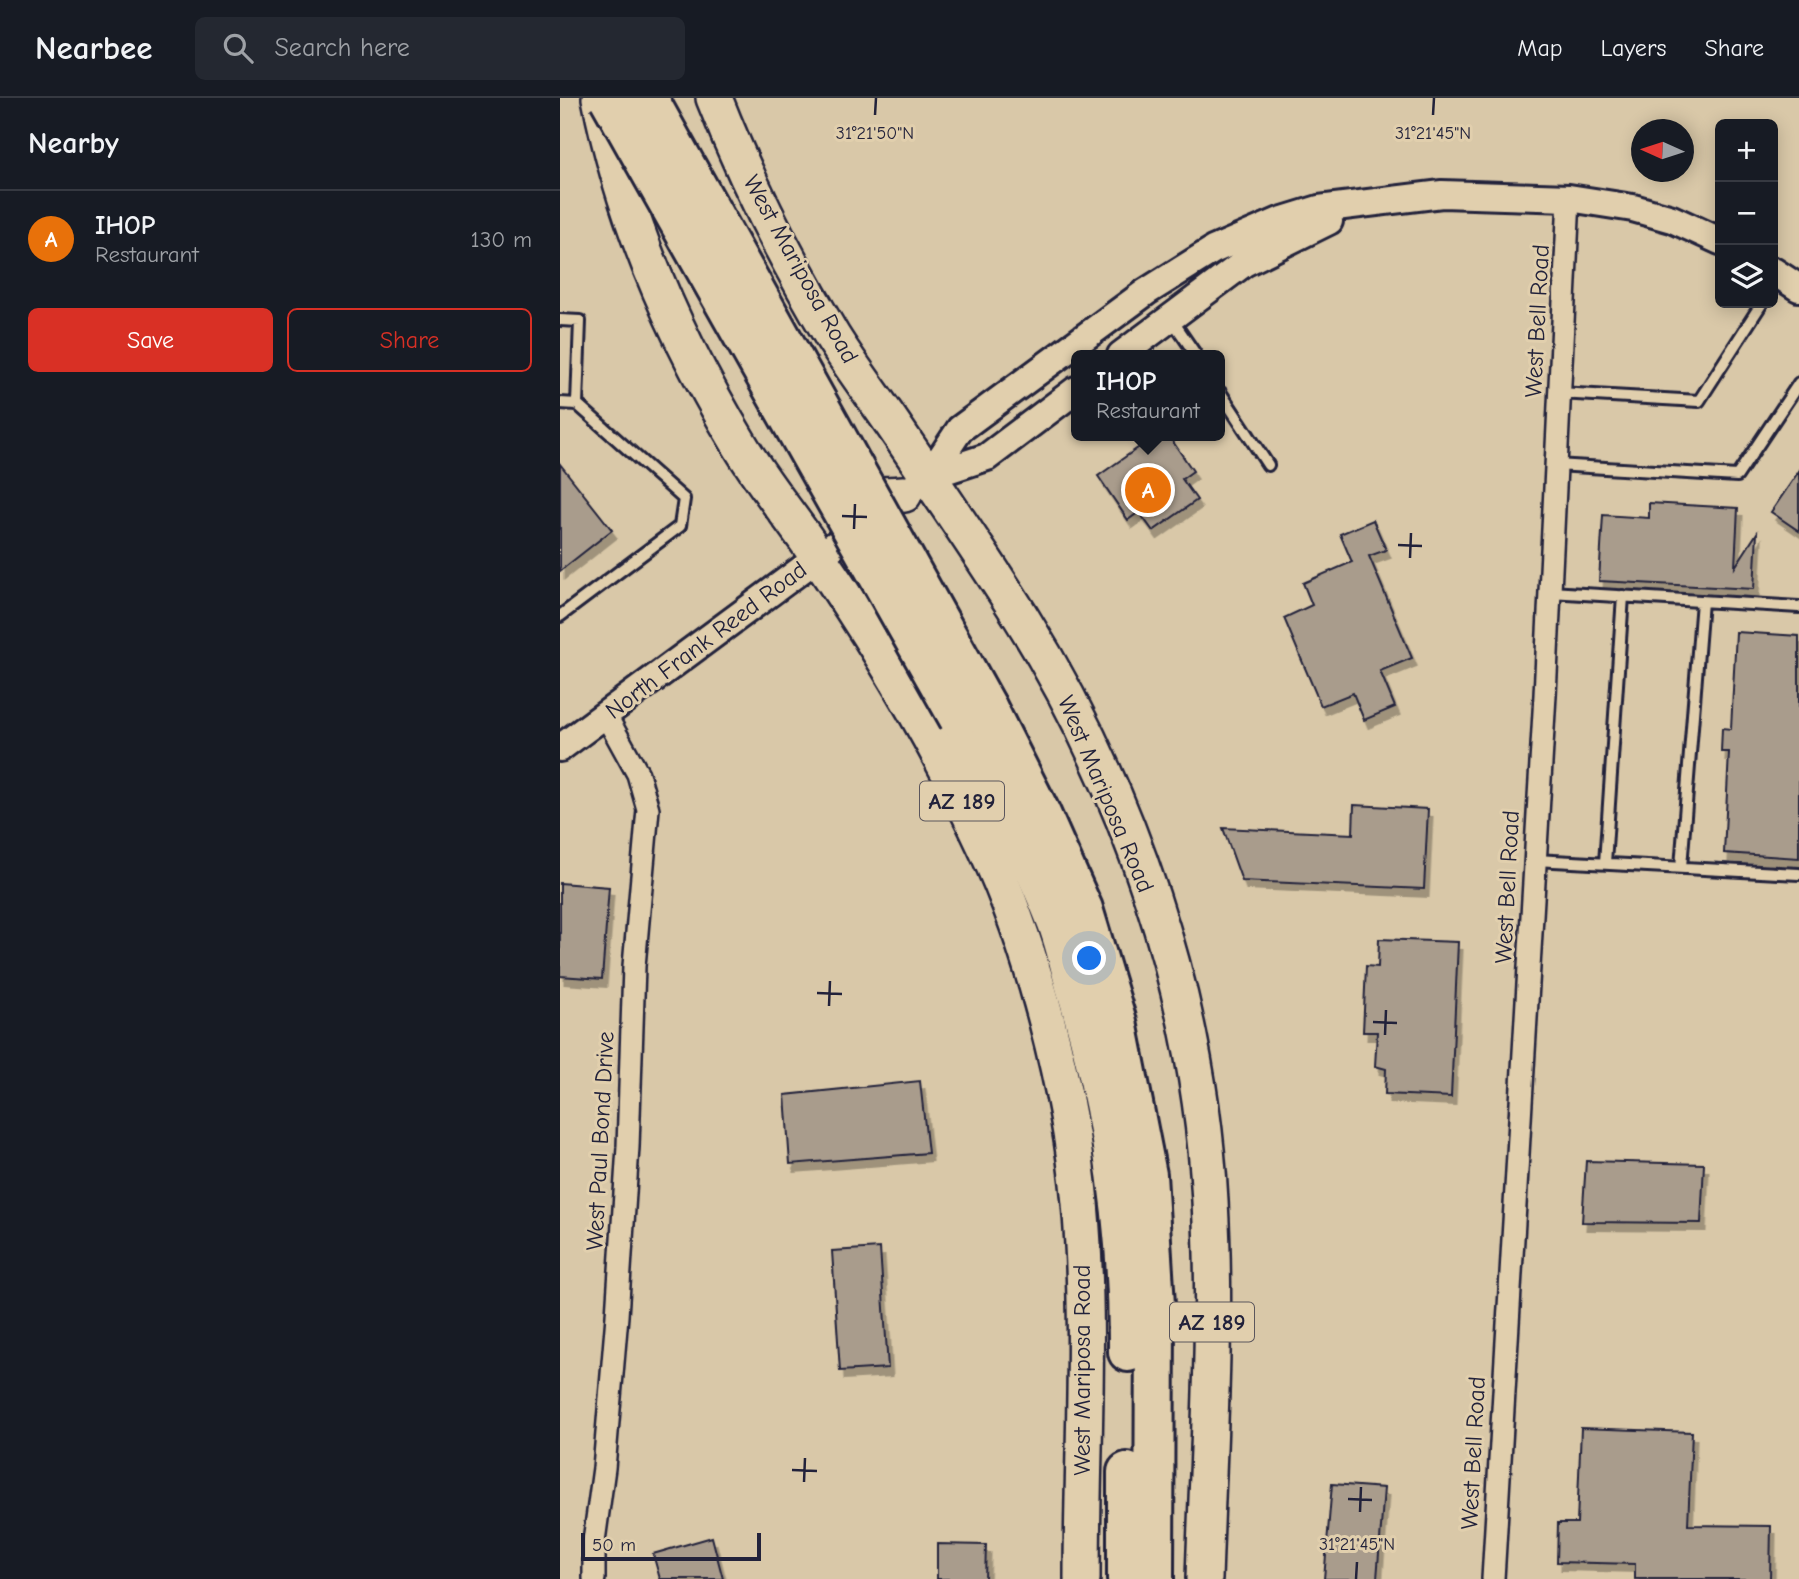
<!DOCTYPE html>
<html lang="en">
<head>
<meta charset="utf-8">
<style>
	body { margin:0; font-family:"Comic Neue",sans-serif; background:#242831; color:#f1f3f6 }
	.controls { position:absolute; right:21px; top:21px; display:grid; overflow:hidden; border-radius:10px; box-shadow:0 4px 18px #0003 }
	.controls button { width:63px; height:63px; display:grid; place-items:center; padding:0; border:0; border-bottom:2px solid #363941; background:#171b24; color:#f1f3f6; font:35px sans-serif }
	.compass { position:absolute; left:1071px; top:21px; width:63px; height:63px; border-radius:50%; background:#171b24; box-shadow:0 4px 18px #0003; rotate:273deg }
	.scale { position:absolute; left:21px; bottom:18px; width:180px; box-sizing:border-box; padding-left:7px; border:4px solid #22223b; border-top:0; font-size:19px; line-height:24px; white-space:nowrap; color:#22223b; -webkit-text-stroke:5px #e1cfad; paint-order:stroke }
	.you { position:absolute; left:530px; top:861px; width:24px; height:24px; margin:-18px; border:5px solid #fff; border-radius:50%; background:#1a73e8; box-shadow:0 0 0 10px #1a73e833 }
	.badge { display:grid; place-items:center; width:46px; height:46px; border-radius:50%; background:#d93025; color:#fff; font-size:23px; font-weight:700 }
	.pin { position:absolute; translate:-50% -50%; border:4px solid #fff; box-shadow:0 2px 7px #0006 }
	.popup { position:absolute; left:511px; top:252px; width:154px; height:91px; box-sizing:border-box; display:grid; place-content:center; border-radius:10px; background:#171b24; filter:drop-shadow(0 2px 5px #0005); font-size:23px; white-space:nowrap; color:#9ea1a6 }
	.popup b { font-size:26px; color:#f1f3f6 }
	.popup::after { content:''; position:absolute; left:50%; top:100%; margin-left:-14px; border:14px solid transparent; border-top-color:#171b24 }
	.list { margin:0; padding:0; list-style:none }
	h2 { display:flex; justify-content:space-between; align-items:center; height:91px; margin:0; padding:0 28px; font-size:30px }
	h2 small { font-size:23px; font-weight:400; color:#9ea1a6 }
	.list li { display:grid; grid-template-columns:46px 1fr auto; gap:21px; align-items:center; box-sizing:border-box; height:98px; padding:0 28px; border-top:2px solid #363941 }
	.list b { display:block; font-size:26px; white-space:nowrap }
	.list p { margin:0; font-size:23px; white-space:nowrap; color:#9ea1a6 }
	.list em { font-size:23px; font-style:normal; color:#9ea1a6 }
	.actions { display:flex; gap:14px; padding:21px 28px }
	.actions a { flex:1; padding:16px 0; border:2px solid #d93025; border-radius:10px; text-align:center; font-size:24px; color:#d93025 }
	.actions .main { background:#d93025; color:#fff }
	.icon { flex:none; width:38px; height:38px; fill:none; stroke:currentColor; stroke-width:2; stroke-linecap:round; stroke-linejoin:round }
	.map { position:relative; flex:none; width:1239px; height:1481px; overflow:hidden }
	header { display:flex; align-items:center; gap:42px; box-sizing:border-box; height:98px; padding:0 35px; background:#171b24; border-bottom:2px solid #363941 }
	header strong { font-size:33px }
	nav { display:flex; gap:38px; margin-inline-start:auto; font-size:24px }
	.search { width:490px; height:63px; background:#242831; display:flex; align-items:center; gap:18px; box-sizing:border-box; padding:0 24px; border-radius:10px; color:#9ea1a6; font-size:26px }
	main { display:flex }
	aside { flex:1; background:#171b24 }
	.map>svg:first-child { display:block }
</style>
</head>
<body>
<header>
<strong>Nearbee</strong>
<div class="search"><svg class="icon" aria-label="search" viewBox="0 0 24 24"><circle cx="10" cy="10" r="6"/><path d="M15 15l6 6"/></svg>Search here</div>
<nav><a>Map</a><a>Layers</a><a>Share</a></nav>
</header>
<main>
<aside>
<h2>Nearby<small></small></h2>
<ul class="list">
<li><span class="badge" style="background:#e8710a">A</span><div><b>IHOP</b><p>Restaurant</p></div><em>130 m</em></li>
</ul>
<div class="actions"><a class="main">Save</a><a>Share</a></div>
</aside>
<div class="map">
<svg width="1239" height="1481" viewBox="0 0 1239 1481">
	<defs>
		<filter id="shadow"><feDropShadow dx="4.5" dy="8" stdDeviation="0" flood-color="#0004"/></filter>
	</defs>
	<rect width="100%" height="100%" fill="#d9c8a8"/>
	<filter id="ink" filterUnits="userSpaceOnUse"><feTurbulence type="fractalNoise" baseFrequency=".0143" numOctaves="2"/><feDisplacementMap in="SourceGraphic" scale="14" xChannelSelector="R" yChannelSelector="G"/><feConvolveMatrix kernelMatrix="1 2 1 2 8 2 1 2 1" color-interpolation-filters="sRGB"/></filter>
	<g filter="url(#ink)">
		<path fill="#a99c8c" stroke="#22223b" stroke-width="2" filter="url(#shadow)" d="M595 338H609L633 373 622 381 637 402 593 433 579 414 568 422 538 378Z
			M0 366 52 432 0 473Z
			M1239 373V433L1211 414Z
			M1089 405 1178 410 1175 469 1197 435 1194 491 1039 483 1043 417 1089 420Z
			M813 422 826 452 809 458 852 560 820 573 835 609 804 622 793 595 761 608 724 520 752 507 743 485 792 464 780 436Z
			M1176 534 1239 538V760L1164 755 1169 654H1161L1162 630 1171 631Z
			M794 707 868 711 864 791 682 783 663 730 793 736Z
			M0 785 49 789 42 881 0 878Z
			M819 841 898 844 891 999 825 996 826 971 815 968 817 934H803L806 868 818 869Z
			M360 983 368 1055 230 1066 225 997Z
			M1026 1063 1144 1066 1141 1125 1022 1124Z
			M320 1150 328 1270 280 1273 272 1153Z
			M1021 1330 1132 1334 1128 1427 1211 1428 1210 1481H1075V1466L997 1464 998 1425H1017Z
			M772 1386 824 1390 817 1481H764Z
			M152 1439 163 1481H100L93 1456Z
			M377 1446 426 1447 425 1481H377Z"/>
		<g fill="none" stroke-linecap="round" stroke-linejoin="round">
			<g stroke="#22223b" stroke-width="16">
				<path id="service" d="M610 219 636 257
					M0 222 20 223 17 306
					M660 294 708 367
					M999 295 1139 303 1202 205
					M0 305 17 306 124 401 120 428 0 518
					M996 367 1177 378 1239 285
					M990 494 1239 509
					M975 762 1239 776
					M1045 765 1063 498
					M1121 769 1142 503"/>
			</g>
			<g stroke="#22223b" stroke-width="26">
				<path id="minor" d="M34 1481V1443L44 1370 57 1218 68 1049 74 868 88 711 78 676 45 616
					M933 1481 985 597 1009 100"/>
			</g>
			<g stroke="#22223b" stroke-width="32">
				<path id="tertiary" d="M1213 173 1239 190
					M561 257 684 165 769 123
					M369 378 427 359 516 292
					M354 389 369 378 400 331 586 194 653 152 720 123 759 111 882 96 1009 100 1073 110 1112 121 1160 143
					M0 650 306 424"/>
			</g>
			<g stroke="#22223b" stroke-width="40">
				<path id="trunk" d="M40 0C64 123 115 239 180 347 203 386 233 421 258 459 321 551 379 648 426 750 473 850 510 994 520 1105 531 1228 522 1357 522 1481
					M154 0C186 82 227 163 272 238 292 270 315 300 336 331 378 393 421 455 461 519 569 692 639 898 650 1103 657 1229 648 1355 644 1481
					M287 381C303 398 323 398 344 396"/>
			</g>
			<g stroke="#22223b" stroke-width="44">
				<path id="motorway" d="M427 609 480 714 523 811 557 924 587 1077 595 1207 594 1481
					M399 621C433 687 469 753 496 822 504 843 509 866 515 888 550 1006 569 1130 568 1254
					M567 1481V1374"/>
			</g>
			<use href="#service" stroke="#e1cfad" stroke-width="10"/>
			<use href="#minor" stroke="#e1cfad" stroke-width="21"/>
			<use href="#tertiary" stroke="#e1cfad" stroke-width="26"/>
			<use href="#trunk" stroke="#e1cfad" stroke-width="35"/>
			<use href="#motorway" stroke="#e1cfad" stroke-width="38"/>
			<g stroke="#22223b" stroke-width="44" stroke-linecap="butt">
				<path id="motorway-bridge" d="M49 0 399 621
					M88 0 427 609"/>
			</g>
			<use href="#motorway-bridge" stroke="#e1cfad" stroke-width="38"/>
		</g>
	</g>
	<path fill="none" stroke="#22223b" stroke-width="2.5" d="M315 17 316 0M873 17 874 0M282 418 307 419M294 431 295 406M838 447 862 448M850 460 851 435M257 895 282 896M269 908 270 883M813 924 837 925M825 937 826 912M232 1372 257 1373M244 1384 245 1360M788 1401 812 1402M800 1414 801 1389M796 1481 797 1464"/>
	<g text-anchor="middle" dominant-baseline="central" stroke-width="6" stroke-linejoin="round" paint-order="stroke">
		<g fill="#e1cfad" stroke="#5b565d" stroke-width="2">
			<rect x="360" y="683.5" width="84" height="39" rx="5"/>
			<rect x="610" y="1204.5" width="84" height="39" rx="5"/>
		</g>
		<g font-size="23" font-weight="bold" fill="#22223b">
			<text x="402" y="703">AZ 189</text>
			<text x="652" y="1224">AZ 189</text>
		</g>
		<g font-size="24" fill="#22223b" stroke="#e1cfad">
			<text transform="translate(241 171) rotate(61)">West Mariposa Road</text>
			<text transform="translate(977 223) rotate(-87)">West Bell Road</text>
			<text transform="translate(146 542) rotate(-37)">North Frank Reed Road</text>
			<text transform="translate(546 696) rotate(67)">West Mariposa Road</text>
			<text transform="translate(947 789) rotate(-87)">West Bell Road</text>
			<text transform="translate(40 1043) rotate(-87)">West Paul Bond Drive</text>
			<text transform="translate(522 1272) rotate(-90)">West Mariposa Road</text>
			<text transform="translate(913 1355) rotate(-87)">West Bell Road</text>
		</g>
	</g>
	<g font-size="18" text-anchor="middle" fill="#22223b" stroke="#e1cfad" stroke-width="6" stroke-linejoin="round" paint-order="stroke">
		<text x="315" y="41">31°21'50"N</text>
		<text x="873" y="41">31°21'45"N</text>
		<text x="797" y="1452">31°21'45"N</text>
	</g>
</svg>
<div class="controls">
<button>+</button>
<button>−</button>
<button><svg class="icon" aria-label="layers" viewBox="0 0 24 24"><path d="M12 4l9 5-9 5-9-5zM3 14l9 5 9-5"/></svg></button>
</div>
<svg class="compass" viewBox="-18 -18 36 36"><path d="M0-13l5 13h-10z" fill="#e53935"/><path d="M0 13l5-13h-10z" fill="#9ea1a6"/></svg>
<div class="scale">50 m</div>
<div class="you"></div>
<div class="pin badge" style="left:588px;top:392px;background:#e8710a">A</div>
<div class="popup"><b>IHOP</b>Restaurant</div>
</div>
</main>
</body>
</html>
